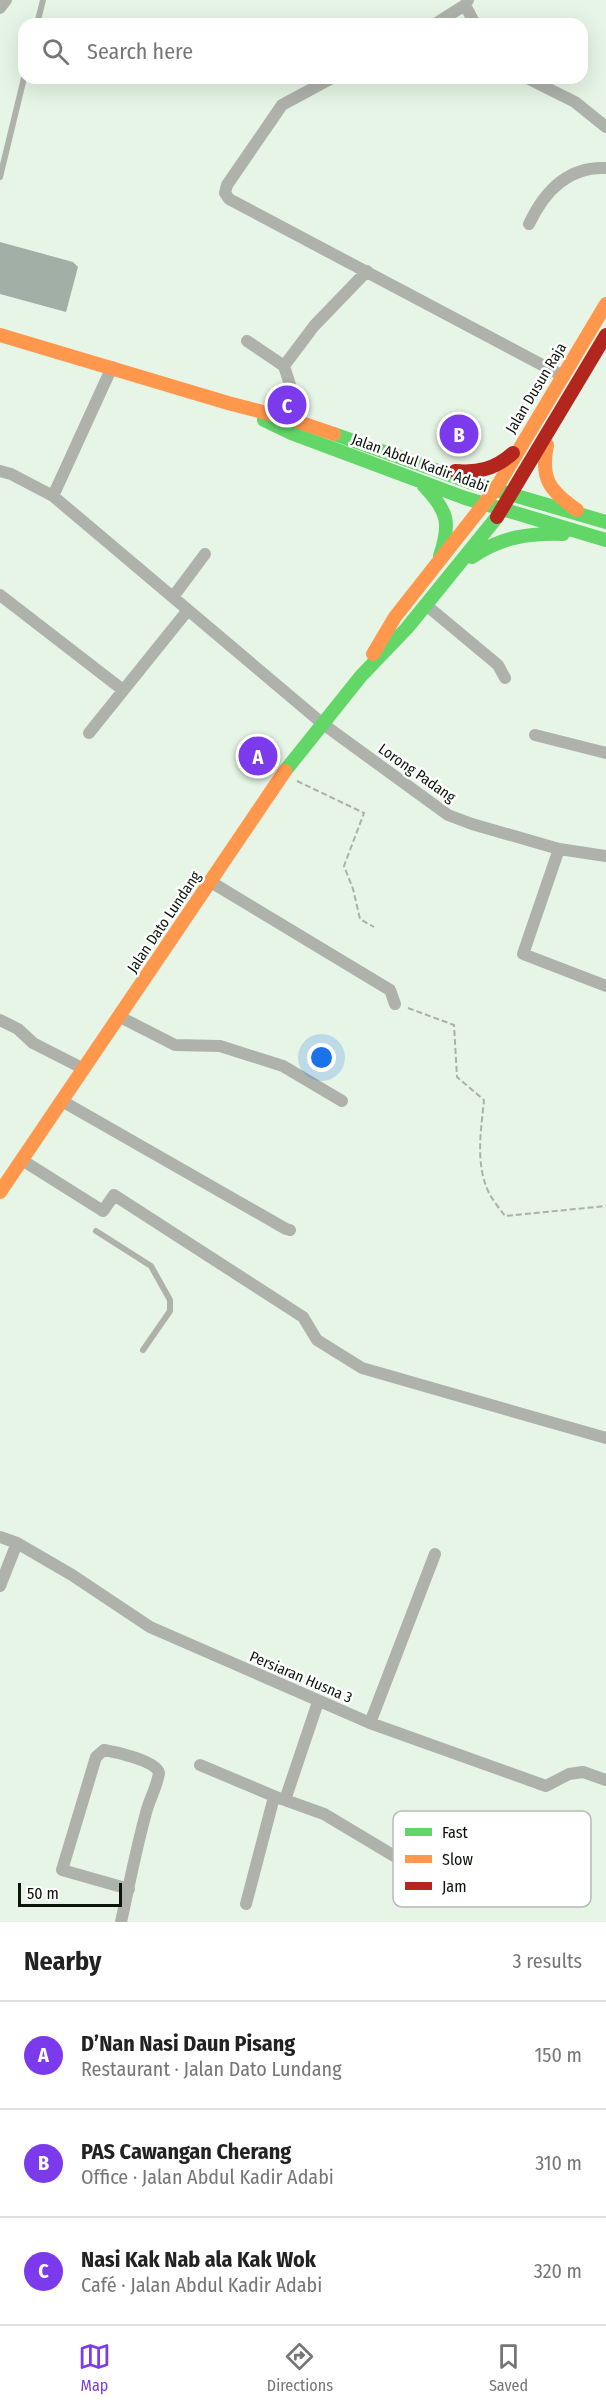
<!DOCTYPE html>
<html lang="en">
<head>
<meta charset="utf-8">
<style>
	body { margin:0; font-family:"Fira Sans Condensed",sans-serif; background:#f6f6f6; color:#222 }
	.scale { position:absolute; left:18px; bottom:15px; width:104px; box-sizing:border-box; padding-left:6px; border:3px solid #0c150c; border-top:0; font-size:16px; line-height:21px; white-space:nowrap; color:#0c150c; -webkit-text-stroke:4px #fff; paint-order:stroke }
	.you { position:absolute; left:322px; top:1058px; width:21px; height:21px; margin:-15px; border:4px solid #fff; border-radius:50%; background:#1a73e8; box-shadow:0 0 0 9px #1a73e833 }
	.badge { display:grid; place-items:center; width:39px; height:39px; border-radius:50%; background:#7c3aed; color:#fff; font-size:20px; font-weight:700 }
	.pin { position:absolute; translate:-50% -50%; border:3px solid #fff; box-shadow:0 2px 6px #0006 }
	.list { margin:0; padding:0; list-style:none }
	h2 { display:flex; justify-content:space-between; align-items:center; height:78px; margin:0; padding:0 24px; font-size:26px }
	h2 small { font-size:20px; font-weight:400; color:#767676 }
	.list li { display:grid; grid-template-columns:39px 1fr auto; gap:18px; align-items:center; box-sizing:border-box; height:108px; padding:0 24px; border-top:2px solid #e0e0e0 }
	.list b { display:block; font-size:22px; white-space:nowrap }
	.list p { margin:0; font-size:20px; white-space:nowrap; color:#767676 }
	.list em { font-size:20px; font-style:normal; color:#767676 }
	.icon { flex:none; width:33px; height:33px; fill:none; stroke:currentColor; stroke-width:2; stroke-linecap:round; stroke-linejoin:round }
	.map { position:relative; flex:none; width:606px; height:1922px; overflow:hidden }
	.search { position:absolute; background:#fff; box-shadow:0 6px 24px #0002; left:18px; right:18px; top:18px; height:66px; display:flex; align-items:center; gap:15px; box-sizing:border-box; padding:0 21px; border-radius:18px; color:#767676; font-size:22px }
	.sheet { height:402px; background:#fff }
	nav { display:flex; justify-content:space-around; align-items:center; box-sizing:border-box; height:84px; border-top:2px solid #e0e0e0; background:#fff; font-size:16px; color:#767676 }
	nav a { display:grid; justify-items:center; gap:3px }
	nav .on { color:#7c3aed }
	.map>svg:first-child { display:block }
</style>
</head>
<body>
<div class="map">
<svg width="606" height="1922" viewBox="0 0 606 1922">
	<rect width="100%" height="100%" fill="#e6f5e6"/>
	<path fill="#a1afa7" d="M0 242 73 262 78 267 66 312 0 294Z"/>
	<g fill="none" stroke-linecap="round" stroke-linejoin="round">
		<path stroke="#aab1a9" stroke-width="2" stroke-dasharray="6 3" stroke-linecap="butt" d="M297 781 364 813 344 866 353 889 360 919 374 927
			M408 1008 454 1025 457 1077 484 1100C481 1131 475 1164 489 1193 493 1201 500 1209 505 1216L606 1206"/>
		<path stroke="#aeb2aa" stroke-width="6" d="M37 24 43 0
			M0 177 24 78
			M96 1231 151 1266 170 1300V1311L143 1350"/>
		<path stroke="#aeb2aa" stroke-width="12" d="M465 5 475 24
			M0 8 6 0
			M435 24 465 5 468 0
			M332 78 282 105 227 185 225 193 229 199 563 376
			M527 78 575 102 606 127
			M529 224C544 192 568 166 606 168
			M247 341 284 366
			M283 417 291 388 284 366 314 326 367 271
			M0 471 11 474 53 496 323 724 448 815 472 824 559 849 606 856
			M53 496 112 367
			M0 595 123 690
			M173 597 205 554
			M426 605 498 665 505 678
			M89 733 188 610
			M535 735 606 753
			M559 849 523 954 606 986
			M211 882 390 990 395 1004
			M120 1017 175 1045 220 1046 283 1066 342 1101
			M0 1020 18 1029 33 1043 84 1069
			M62 1101 286 1229 290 1230
			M22 1160 103 1211 114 1195 303 1317 317 1340 362 1368 606 1438
			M0 1537 17 1543 72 1575 150 1627 370 1723 546 1786 569 1774 583 1772 606 1780
			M0 1586 17 1543
			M318 1702 285 1800 324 1814 411 1866
			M370 1723 435 1554
			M200 1765 281 1799
			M246 1904 274 1797
			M121 1922C129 1886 136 1849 146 1813 149 1800 157 1787 159 1773 156 1761 117 1752 104 1750L96 1757 62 1870 129 1889"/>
		<path stroke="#63d668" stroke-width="14" d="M264 420 291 433 465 498 606 540
			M334 434 472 483 606 522
			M424 486C448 511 451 523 440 556
			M472 557C501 537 528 533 563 534
			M285 771 361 676 407 628 497 517"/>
		<path stroke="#ff974d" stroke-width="14" d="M0 335 228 403 293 420 334 434
			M547 445C540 479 550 491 577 510
			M373 654 395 617 495 490 606 304
			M0 1192 285 771"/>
		<path stroke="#b3261e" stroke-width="14" d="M455 471C478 473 495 469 513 453
			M497 517 606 335"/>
	</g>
	<g text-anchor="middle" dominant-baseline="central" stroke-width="5" stroke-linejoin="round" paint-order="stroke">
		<g font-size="15" fill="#0c150c" stroke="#fff">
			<text transform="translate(536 388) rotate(-59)">Jalan Dusun Raja</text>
			<text transform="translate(420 463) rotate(20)">Jalan Abdul Kadir Adabi</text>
			<text transform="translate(417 773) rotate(35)">Lorong Padang</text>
			<text transform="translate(164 922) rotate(-56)">Jalan Dato Lundang</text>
			<text transform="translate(301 1677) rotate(23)">Persiaran Husna 3</text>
		</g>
	</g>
	<rect x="393" y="1811" width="198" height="96" rx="9" fill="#fff" stroke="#b6b9b6" stroke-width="1.5"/>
	<rect x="405" y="1828" width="27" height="8" fill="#63d668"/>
	<rect x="405" y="1855" width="27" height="8" fill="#ff974d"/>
	<rect x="405" y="1882" width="27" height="8" fill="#b3261e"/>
	<g font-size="16" fill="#0c150c">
		<text x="442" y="1838">Fast</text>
		<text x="442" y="1865">Slow</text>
		<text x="442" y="1892">Jam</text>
	</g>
</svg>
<div class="scale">50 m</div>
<div class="you"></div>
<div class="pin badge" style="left:258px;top:756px">A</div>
<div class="pin badge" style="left:459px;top:434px">B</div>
<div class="pin badge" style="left:287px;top:405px">C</div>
<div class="search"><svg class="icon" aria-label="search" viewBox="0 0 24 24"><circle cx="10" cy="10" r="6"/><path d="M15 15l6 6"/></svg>Search here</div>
</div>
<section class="sheet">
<h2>Nearby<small>3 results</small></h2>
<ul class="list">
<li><span class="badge">A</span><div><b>D’Nan Nasi Daun Pisang</b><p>Restaurant · Jalan Dato Lundang</p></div><em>150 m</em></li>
<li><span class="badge">B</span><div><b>PAS Cawangan Cherang</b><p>Office · Jalan Abdul Kadir Adabi</p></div><em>310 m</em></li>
<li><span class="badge">C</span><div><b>Nasi Kak Nab ala Kak Wok</b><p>Café · Jalan Abdul Kadir Adabi</p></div><em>320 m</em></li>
</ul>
</section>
<nav>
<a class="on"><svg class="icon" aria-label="map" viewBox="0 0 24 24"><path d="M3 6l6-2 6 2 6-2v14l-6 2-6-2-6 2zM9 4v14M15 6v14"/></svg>Map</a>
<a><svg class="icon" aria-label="directions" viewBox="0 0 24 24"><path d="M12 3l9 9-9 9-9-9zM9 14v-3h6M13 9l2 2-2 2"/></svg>Directions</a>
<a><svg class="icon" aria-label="saved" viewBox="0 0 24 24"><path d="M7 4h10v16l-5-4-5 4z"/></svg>Saved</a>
</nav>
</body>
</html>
